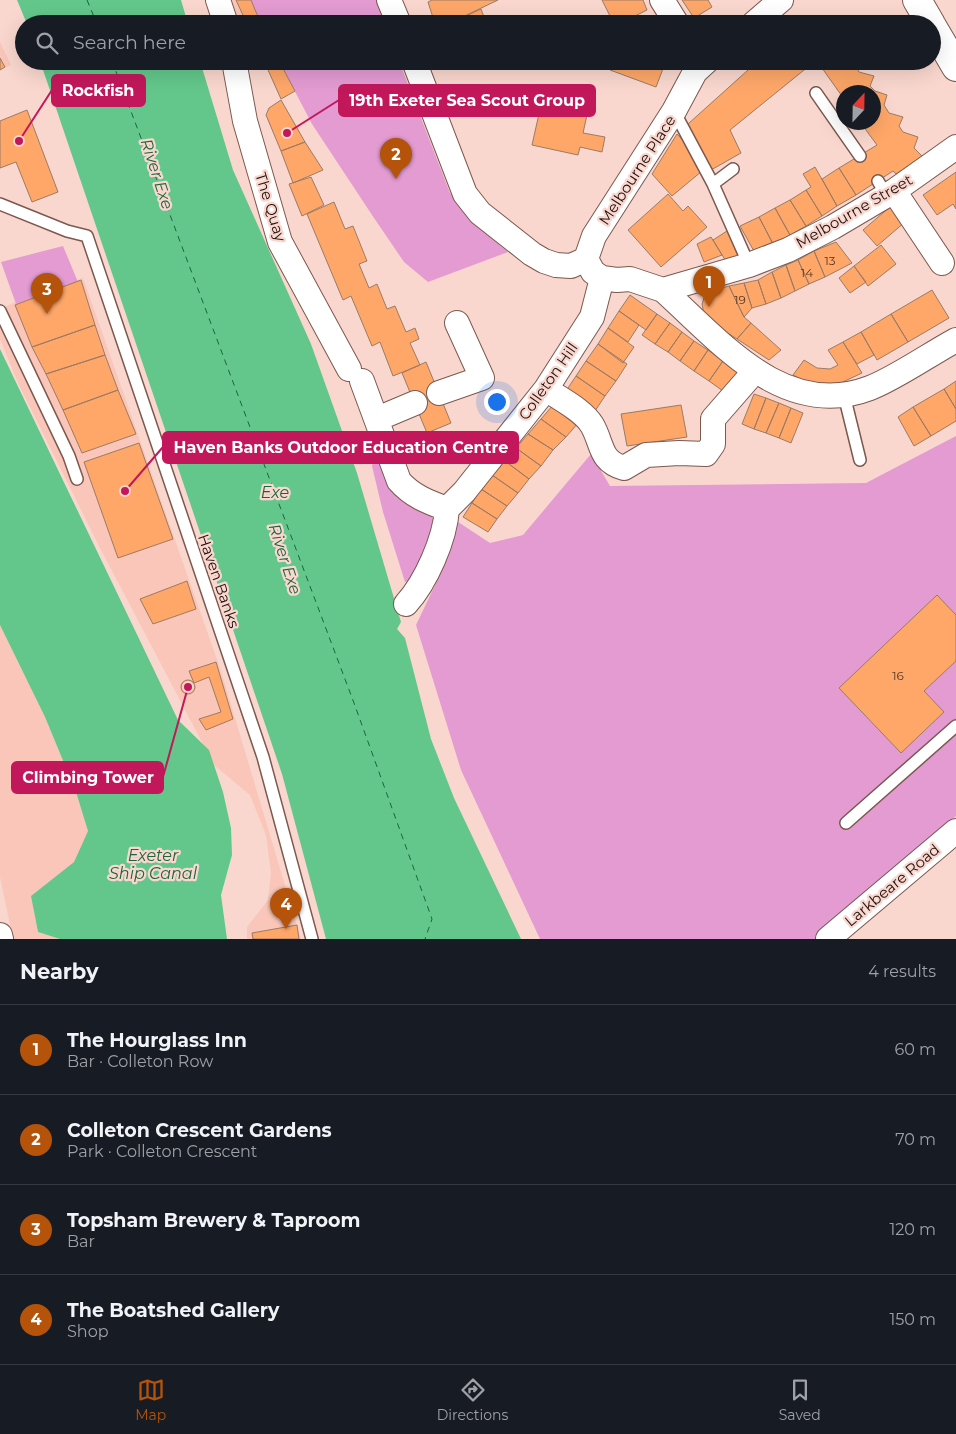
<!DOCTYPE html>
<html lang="en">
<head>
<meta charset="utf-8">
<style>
	body { margin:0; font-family:Montserrat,sans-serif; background:#20242c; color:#f1f3f6 }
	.compass { position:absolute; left:836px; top:85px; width:45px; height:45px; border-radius:50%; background:#171b24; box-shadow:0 5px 20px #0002; rotate:22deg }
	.you { position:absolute; left:496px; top:401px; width:18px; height:18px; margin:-12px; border:4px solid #fff; border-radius:50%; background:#1a73e8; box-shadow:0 0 0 8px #1a73e833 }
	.badge { display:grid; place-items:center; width:32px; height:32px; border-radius:50%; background:#b45309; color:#fff; font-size:16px; font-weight:700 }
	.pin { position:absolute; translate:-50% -41px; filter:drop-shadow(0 1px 2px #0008) }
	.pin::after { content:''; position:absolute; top:26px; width:18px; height:15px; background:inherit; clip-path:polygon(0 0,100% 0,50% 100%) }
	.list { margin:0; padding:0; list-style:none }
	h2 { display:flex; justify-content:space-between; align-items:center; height:65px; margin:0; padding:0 20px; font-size:21px }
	h2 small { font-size:16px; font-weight:400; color:#9ea1a6 }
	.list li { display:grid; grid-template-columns:32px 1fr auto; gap:15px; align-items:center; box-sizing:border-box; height:90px; padding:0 20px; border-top:1px solid #363941 }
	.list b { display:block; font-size:19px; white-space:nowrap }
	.list p { margin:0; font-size:16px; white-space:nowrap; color:#9ea1a6 }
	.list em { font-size:16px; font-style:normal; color:#9ea1a6 }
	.icon { flex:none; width:28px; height:28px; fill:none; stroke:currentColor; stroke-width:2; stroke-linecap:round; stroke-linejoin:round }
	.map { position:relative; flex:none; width:956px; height:939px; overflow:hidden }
	.search { position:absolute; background:#171b24; box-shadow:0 5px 20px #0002; left:15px; right:15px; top:15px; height:55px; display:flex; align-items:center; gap:12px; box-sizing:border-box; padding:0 18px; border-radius:28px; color:#9ea1a6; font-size:19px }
	.sheet { height:425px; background:#171b24 }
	nav { display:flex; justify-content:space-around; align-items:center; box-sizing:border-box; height:70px; border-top:1px solid #363941; background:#171b24; font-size:14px; color:#9ea1a6 }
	nav a { display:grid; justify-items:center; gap:2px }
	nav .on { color:#b45309 }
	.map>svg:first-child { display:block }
</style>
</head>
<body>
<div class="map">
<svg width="956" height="939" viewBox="0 0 956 939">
	<rect width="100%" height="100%" fill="#f9d7ce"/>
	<path fill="#f9c6b9" d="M223 0H248L258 24H231Z
		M0 42 11 65 0 70Z
		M83 278 221 671 301 939H247V927L268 900 271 873 266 835 250 795 214 765 101 550 18 383 0 339V309L22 299Z
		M0 625 45 717 76 792 88 831 74 862 31 896 38 932 60 939H13L0 877Z"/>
	<path fill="#e39bd2" d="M251 0H376L385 24H261Z
		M279 61H399L450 193 476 225 508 252 428 282 404 262 372 215 312 124Z
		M63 246 78 282 16 304 1 262Z
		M956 436V816L816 939H540L461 770 416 625 437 581 455 520 490 543 523 535 591 454 610 486 866 483Z
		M377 447 435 521 436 526 414 578 405 582 383 512 372 466Z"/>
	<path fill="#63c78b" d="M17 0H181L188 24H27Z
		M40 61H200L233 170 311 344 357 473 401 622 397 629 405 638 431 739 454 798 521 939H326L282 774Z
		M0 349 178 720 209 750 223 792 231 828 232 855 221 895 227 939H60L38 932 31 896 74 862 88 831 76 792 45 717 0 625Z"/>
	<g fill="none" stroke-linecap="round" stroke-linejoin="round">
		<path stroke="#1c643d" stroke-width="1" stroke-dasharray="6 5" stroke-linecap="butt" d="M87 0 97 24
			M112 61 354 703 432 919 425 939"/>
	</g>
	<path fill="#fea769" stroke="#9b7b65" d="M236 0H251L261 24H247Z
		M432 0H498L448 24H435L428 2Z
		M602 0H643L647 10 619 24H614Z
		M682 0H708L712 7 694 18Z
		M481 9 486 22 496 17 499 24H448Z
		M0 58 5 67 0 70Z
		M264 61H279L295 91 281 99Z
		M450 61H465L452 67Z
		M614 61H666L656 87 610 70Z
		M758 61H810L809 66 730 130 741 153 711 170 688 124Z
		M817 61H858L856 66 859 72 874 76 870 86 875 91 887 95 884 105 889 113 903 117 899 126 903 132 918 137 914 148 923 157 896 174 893 171 856 195 839 168 877 145 860 122H874V92H844V99Z
		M543 96 589 106 583 133 605 137 602 152 580 147 578 155 532 145Z
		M281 100 305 142 281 151 266 115 269 108Z
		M27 110 58 192 32 202 16 162 0 168V121Z
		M677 134 691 149 702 171 672 196 652 174Z
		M305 142 323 170 293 183 281 151Z
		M815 167 837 206 822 216 806 190 811 187 803 174Z
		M839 168 856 195 837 206 822 179Z
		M956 172V209L953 204 937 215 923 195Z
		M311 177 324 205 302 216 289 184Z
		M806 190 822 216 806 226 790 200Z
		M668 194 683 211 688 206 707 227 661 267 628 230Z
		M790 200 806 226 790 235 775 208Z
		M334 202 345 229 353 226 367 261 359 264 369 288 377 284 387 309 395 306 406 332 415 328 419 339 410 343 420 365 393 376 380 342 372 346 351 296 343 300 307 214Z
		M891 206 905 222 877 246 863 230Z
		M775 208 790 235 773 244 759 217Z
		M759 217 773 244 755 253 740 226Z
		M727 231 742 254 727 263 713 240Z
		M711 237 722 255 704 262 697 244Z
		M836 242 852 263 825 277 814 251Z
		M881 245 896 264 868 286 854 266Z
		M814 251 825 277 809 284 798 260Z
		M798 260 809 284 795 291 786 265Z
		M786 265 795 291 781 298 772 272Z
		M854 266 866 282 850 293 839 278Z
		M772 272 781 298 766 304 758 280Z
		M81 280 95 325 32 347 15 305Z
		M758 280 766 304 752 308 744 283Z
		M744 283 752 308 744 317 729 286Z
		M729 286 744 317 751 323 737 339 709 321 704 314 702 304 705 295 710 291Z
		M932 290 949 318 908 342 891 314Z
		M630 295 657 314 646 330 619 311Z
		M619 311 639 325 628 342 608 328Z
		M657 314 670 323 655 344 642 335Z
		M891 314 908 342 877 360 861 332Z
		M670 323 682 332 668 352 655 344Z
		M751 323 781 350 769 360 737 339Z
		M95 325 105 355 46 374 32 347Z
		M608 328 634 347 623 363 598 344Z
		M682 332 694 341 680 361 668 352Z
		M861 332 874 355 857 364 843 342Z
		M694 341 708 350 694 371 680 361Z
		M843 342 862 373 832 387 814 386 793 375 804 360 817 368 830 369 838 365 828 350Z
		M598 344 627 364 616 381 586 361Z
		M708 350 723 361 709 381 694 371Z
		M105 355 118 390 63 410 46 374Z
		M586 361 616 381 605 396 576 376Z
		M723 361 739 372 723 391 709 381Z
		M426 362 451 423 427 433 402 373Z
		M576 376 605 396 595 411 566 391Z
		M956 381V409L944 389Z
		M944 389 956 409V421L931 436 913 407Z
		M118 390 136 434 82 453 63 410Z
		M754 394 766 398 754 429 742 424Z
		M766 398 779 403 766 433 754 429Z
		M779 403 791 408 779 438 766 433Z
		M553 405 578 423 566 437 541 419Z
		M681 405 687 437 627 446 621 414Z
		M913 407 931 436 914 446 898 417Z
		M791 408 803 413 791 443 779 438Z
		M541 419 566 437 553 450 528 434Z
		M528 434 553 450 541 466 516 448Z
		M139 443 173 539 118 558 84 462Z
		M516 448 541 466 529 479 505 461Z
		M505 461 529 479 518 493 492 475Z
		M492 475 518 493 507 506 481 489Z
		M481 489 507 506 497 519 472 503Z
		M472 503 497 519 488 532 463 517Z
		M187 581 196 609 153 624 140 599Z
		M937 595 956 615V661L924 691 944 712 901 753 839 688Z
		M216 662 233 719 206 730 199 719 221 712 209 677 194 683 189 671Z
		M181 687a7 7 0 1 1 14 0a7 7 0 1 1-14 0Z
		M297 925 299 939H253L252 933Z"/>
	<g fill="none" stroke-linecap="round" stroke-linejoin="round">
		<g stroke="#7c584e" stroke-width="14">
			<path id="lane" d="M816 93 860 156
				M674 111 713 184 749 265
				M878 181 886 195
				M713 184 733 169
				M0 204 67 231 87 236 263 757 312 939
				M0 311 69 456 77 479
				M844 395 860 460
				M846 823 956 726"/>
		</g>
		<g stroke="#7c584e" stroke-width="26">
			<path id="street" d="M218 0 226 24
				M389 0 399 24
				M662 0 677 24
				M753 24 781 0
				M234 61 245 121 280 242 349 369
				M414 61 465 194 480 213 532 254 544 261 556 265 571 266 586 259
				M707 61 695 72 674 111 594 236 586 259 593 272 602 278 617 280 630 279 663 290 749 265 788 250 833 227 894 191 956 147
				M894 191 942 263
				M663 290C720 341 784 421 870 388 896 378 930 354 956 340
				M362 381 399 481C412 496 428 502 447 509
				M546 389C560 399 583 410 592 425 603 444 599 461 624 468L646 455 679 453 706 454 713 444V419L754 372
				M439 393 482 378 457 323
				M377 419 415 403
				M406 604C426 582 445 539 447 509L464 492 546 389 592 317 602 278
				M0 935 1 939
				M828 939 956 831"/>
		</g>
		<g stroke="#7c584e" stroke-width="30">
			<path id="primary" d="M917 0 931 24
				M932 26 956 67"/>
		</g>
		<use href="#lane" stroke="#fff" stroke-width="11"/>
		<use href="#street" stroke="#fff" stroke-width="24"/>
		<use href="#primary" stroke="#fff" stroke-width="28"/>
	</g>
	<g text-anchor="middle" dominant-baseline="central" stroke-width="4.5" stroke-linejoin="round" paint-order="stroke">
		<g font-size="12" fill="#573624">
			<text x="830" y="260">13</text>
			<text x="807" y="272">14</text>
			<text x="740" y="299">19</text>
			<text x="898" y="675">16</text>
		</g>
		<g font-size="15" fill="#1f100d" stroke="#f9d7ce">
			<text transform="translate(637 170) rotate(-57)">Melbourne Place</text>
			<text transform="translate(271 207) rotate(73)">The Quay</text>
			<text transform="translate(854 211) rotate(-30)">Melbourne Street</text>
			<text transform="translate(548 381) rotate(-55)">Colleton Hill</text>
			<text transform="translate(219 581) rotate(71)">Haven Banks</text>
			<text transform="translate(892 885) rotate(-40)">Larkbeare Road</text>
		</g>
		<g font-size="16" font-style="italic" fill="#1c643d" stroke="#f9d7ce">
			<text transform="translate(157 174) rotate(72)">River Exe</text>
			<text x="275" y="492">Exe</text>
			<text transform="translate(285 559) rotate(72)">River Exe</text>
			<text x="153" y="855">Exeter<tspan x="153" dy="18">Ship Canal</tspan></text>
		</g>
	</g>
	<path fill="none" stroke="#c2185b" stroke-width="2" d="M19 141L52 90M287 133L339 100M125 491L163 447M188 687L163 777"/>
	<g fill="#c2185b" stroke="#f9d7ce" stroke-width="2">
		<circle cx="19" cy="141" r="5"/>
		<circle cx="287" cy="133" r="5"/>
		<circle cx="125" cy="491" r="5"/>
		<circle cx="188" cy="687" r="5"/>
	</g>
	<g fill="#c2185b" stroke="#c2185b" stroke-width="2">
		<rect x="52" y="75" width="93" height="31" rx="5"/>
		<rect x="339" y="85" width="256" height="31" rx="5"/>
		<rect x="163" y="432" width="355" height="31" rx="5"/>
		<rect x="12" y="762" width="151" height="31" rx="5"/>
	</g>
	<g font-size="16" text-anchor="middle" font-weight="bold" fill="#fff">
		<text x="98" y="96">Rockfish</text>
		<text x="467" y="106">19th Exeter Sea Scout Group</text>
		<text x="341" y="453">Haven Banks Outdoor Education Centre</text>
		<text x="88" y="783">Climbing Tower</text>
	</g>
</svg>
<svg class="compass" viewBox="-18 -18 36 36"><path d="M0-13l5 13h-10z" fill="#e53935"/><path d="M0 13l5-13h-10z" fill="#9ea1a6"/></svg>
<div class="you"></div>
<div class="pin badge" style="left:709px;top:307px">1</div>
<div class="pin badge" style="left:396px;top:179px">2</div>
<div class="pin badge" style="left:47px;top:314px">3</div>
<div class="pin badge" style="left:286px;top:929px">4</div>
<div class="search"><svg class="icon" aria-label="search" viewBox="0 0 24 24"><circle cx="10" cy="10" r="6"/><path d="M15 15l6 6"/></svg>Search here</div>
</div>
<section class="sheet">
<h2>Nearby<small>4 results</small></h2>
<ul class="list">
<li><span class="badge">1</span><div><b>The Hourglass Inn</b><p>Bar · Colleton Row</p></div><em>60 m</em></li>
<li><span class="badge">2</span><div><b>Colleton Crescent Gardens</b><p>Park · Colleton Crescent</p></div><em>70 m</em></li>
<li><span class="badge">3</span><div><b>Topsham Brewery &amp; Taproom</b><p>Bar</p></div><em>120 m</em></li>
<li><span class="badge">4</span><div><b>The Boatshed Gallery</b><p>Shop</p></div><em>150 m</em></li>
</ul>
</section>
<nav>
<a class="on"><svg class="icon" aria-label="map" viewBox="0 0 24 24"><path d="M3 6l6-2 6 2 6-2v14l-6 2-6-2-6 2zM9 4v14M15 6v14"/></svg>Map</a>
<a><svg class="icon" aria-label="directions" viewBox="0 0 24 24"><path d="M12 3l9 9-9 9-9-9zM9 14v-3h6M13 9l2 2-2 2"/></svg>Directions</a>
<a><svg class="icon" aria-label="saved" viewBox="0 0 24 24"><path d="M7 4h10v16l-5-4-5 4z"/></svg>Saved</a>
</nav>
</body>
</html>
